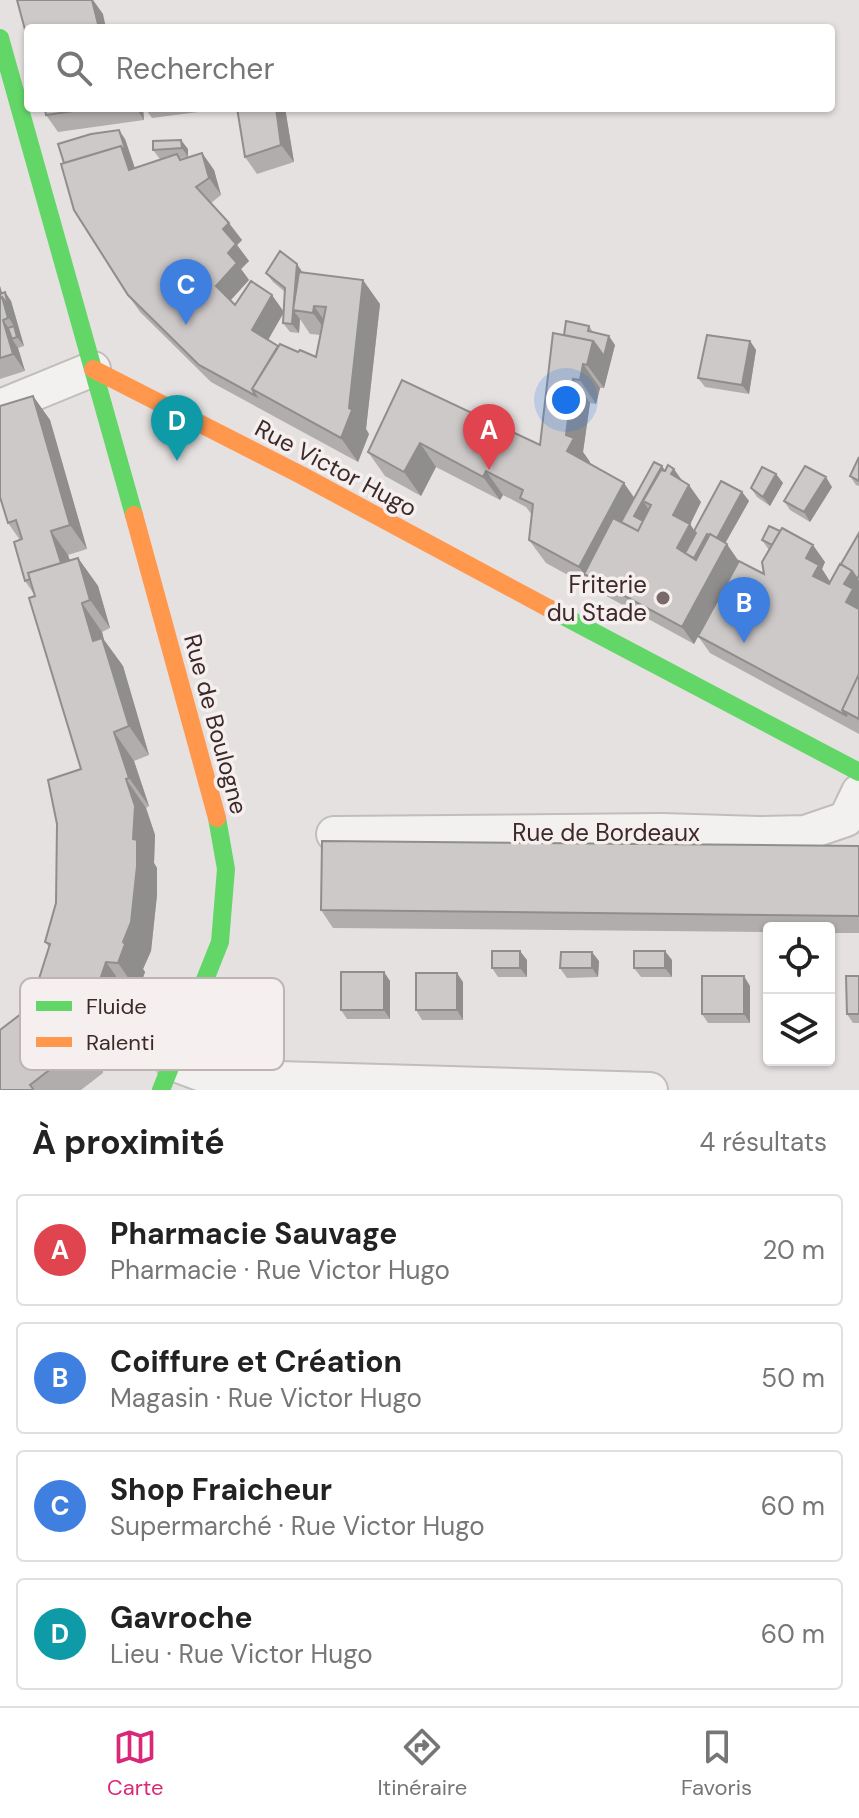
<!DOCTYPE html>
<html lang="fr">
<head>
<meta charset="utf-8">
<style>
	body { margin:0; font-family:"DM Sans",sans-serif; background:#f6f6f6; color:#222 }
	.controls { position:absolute; right:24px; bottom:24px; display:grid; overflow:hidden; border-radius:8px; box-shadow:0 2px 6px #0004 }
	.controls button { width:72px; height:72px; display:grid; place-items:center; padding:0; border:0; border-bottom:2px solid #e0e0e0; background:#fff; color:#222; font:40px sans-serif }
	.you { position:absolute; left:566px; top:400px; width:28px; height:28px; margin:-20px; border:6px solid #fff; border-radius:50%; background:#1a73e8; box-shadow:0 0 0 12px #1a73e833 }
	.badge { display:grid; place-items:center; width:52px; height:52px; border-radius:50%; background:#db2777; color:#fff; font-size:26px; font-weight:700 }
	.pin { position:absolute; translate:-50% -66px; filter:drop-shadow(0 2px 4px #0008) }
	.pin::after { content:''; position:absolute; top:42px; width:28px; height:24px; background:inherit; clip-path:polygon(0 0,100% 0,50% 100%) }
	.list { margin:0; padding:0; list-style:none }
	h2 { display:flex; justify-content:space-between; align-items:center; height:104px; margin:0; padding:0 32px; font-size:34px }
	h2 small { font-size:26px; font-weight:400; color:#767676 }
	.list li { display:grid; grid-template-columns:52px 1fr auto; gap:24px; align-items:center; box-sizing:border-box; height:112px; margin:0 16px 16px; padding:0 16px; border:2px solid #e0e0e0; border-radius:8px }
	.list b { display:block; font-size:30px; white-space:nowrap }
	.list p { margin:0; font-size:26px; white-space:nowrap; color:#767676 }
	.list em { font-size:26px; font-style:normal; color:#767676 }
	.icon { flex:none; width:44px; height:44px; fill:none; stroke:currentColor; stroke-width:2; stroke-linecap:round; stroke-linejoin:round }
	.map { position:relative; flex:none; width:859px; height:1090px; overflow:hidden }
	.search { position:absolute; background:#fff; box-shadow:0 2px 6px #0004; left:24px; right:24px; top:24px; height:88px; display:flex; align-items:center; gap:20px; box-sizing:border-box; padding:0 28px; border-radius:8px; color:#767676; font-size:30px }
	.sheet { height:616px; background:#fff }
	nav { display:flex; justify-content:space-around; align-items:center; box-sizing:border-box; height:112px; border-top:2px solid #e0e0e0; background:#fff; font-size:22px; color:#767676 }
	nav a { display:grid; justify-items:center; gap:4px }
	nav .on { color:#db2777 }
	.map>svg:first-child { display:block }
</style>
</head>
<body>
<div class="map">
<svg width="859" height="1090" viewBox="0 0 859 1090">
	<rect width="100%" height="100%" fill="#e6e1e1"/>
	<g fill="none" stroke-linecap="round" stroke-linejoin="round">
		<g stroke="#c2bdbd" stroke-width="38">
			<path id="street" d="M0 407 93 369
				M334 834 662 831 759 834 805 833 846 819 859 792
				M173 1063 210 1077 650 1090"/>
		</g>
		<use href="#street" stroke="#f3f0f0" stroke-width="34"/>
		<path stroke="#63d668" stroke-width="18" d="M0 38 134 515
			M550 609 859 772
			M161 1090 220 942 226 869 217 818"/>
		<path stroke="#ff974d" stroke-width="18" d="M93 369 301 475 550 609
			M134 515 217 818"/>
	</g>
	<path fill="#b1adad" d="M45 108H143L144 120 58 132 46 115Z
		M145 108H206V111L152 118Z
		M237 108H285L294 162 257 174 245 157Z
		M125 139 135 168 160 159 153 150V141L188 149V157L180 158 181 159 202 153 214 170 221 195 211 203 242 240 237 245 249 261 241 269 249 280 231 300 235 305 284 312 268 340 278 346 316 357 321 335 310 334 300 319 299 333 290 332 283 323 285 292 273 282 266 273H303L380 304 366 429 369 434 358 462 211 382 140 312 128 295Z
		M0 286 2 293 5 292 11 301 24 346 18 348 25 371 0 379Z
		M589 326 593 332 615 345 604 388H600L596 404 590 403 583 452 590 462V463L634 498 662 466 665 471 683 482 701 502 690 524 694 531 742 492 749 501 725 543 739 561 764 574 769 550 762 540 825 562 822 569 830 582 859 533V734L710 653 698 636 694 644 546 563 529 540 532 515 526 507 503 495 500 500 436 467 421 496 385 476 368 452 402 380 540 445 564 335Z
		M750 341 756 350 749 394 705 387 698 378Z
		M33 396 50 420 87 549 68 555 70 560 78 558 98 586 110 628 102 632 104 640 123 666 149 755 134 761 149 806 146 808 155 835 154 863 157 868V895L151 951 143 969 145 972 138 992 126 990 109 1040 94 1039 91 1050 100 1063 103 1073 81 1090H0L30 1007 49 947 45 942 56 903 81 769 34 594 25 581 20 540 8 523Z
		M859 457V486L856 485 850 476Z
		M776 474 783 483 770 506 757 497 751 488Z
		M832 487 810 522 790 510 784 501Z
		M859 846V933H829V928H769V932L333 928 321 910Z
		M527 960V977H498L492 968Z
		M672 960V977H641L634 968Z
		M599 961 598 977 567 978 560 968Z
		M384 972 390 981V1019H347L341 1010Z
		M859 976V1023H853L847 1014Z
		M463 982V1020H422L416 1010Z
		M750 986V1023H708L702 1014Z"/>
	<path fill="#908d8d" d="M92 0H93L103 14 106 28H99Z
		M136 108H143L144 120Z
		M276 108H285L294 162 281 145Z
		M119 130 125 139 141 187 129 170 121 146Z
		M181 140 188 149V157L182 148Z
		M202 153 214 170 221 195 209 178Z
		M229 223 242 240 237 245 249 261 241 269 249 280 228 303 216 286 228 253 223 229Z
		M297 264 303 273 293 310 300 319 299 333 292 324Z
		M363 280 380 304 366 429 369 434 358 462 341 438 349 408Z
		M0 286 4 300 5 292 11 301 24 346 17 337 14 326 0 304Z
		M272 295 284 312 264 347 252 330Z
		M314 306 331 330 330 337 313 313Z
		M3 320 15 337 12 339 18 348 25 371 13 354Z
		M609 336 615 345 604 388 587 365 593 341Z
		M750 341 756 350 749 394 742 385Z
		M583 364 600 388 596 404 580 380Z
		M573 379 590 403 583 452 590 462 584 474 567 451 566 435Z
		M33 396 50 420 87 549 70 525Z
		M420 443 436 467 421 496 404 472Z
		M662 466 668 475 643 501 649 510 641 526 584 574 579 567 624 483 640 506Z
		M674 469 686 486 671 474Z
		M486 471 503 495 500 500 483 477Z
		M776 474 783 483 770 506 763 497Z
		M826 477 832 487 810 522 804 512Z
		M689 485 701 502 686 533 673 515Z
		M742 492 749 501 722 549 716 539Z
		M690 524 702 542 691 562 677 548Z
		M51 531 68 555 79 592 62 569Z
		M707 534 713 543 698 571 692 562Z
		M727 544 739 562 694 644 682 627Z
		M813 545 825 562 822 569 831 583 825 594 813 576 806 558Z
		M78 558 98 586 110 628 90 600Z
		M852 571 859 581V618L846 602 844 584Z
		M82 603 102 632 104 640 123 666 149 755 129 726 93 641Z
		M114 732 134 761 149 806 129 778Z
		M126 779 146 808 155 835 154 863 157 868V895L151 951 143 969 145 972 138 992 118 963 123 942 133 839Z
		M520 951 527 960V977L520 968Z
		M665 951 672 960V977L665 968Z
		M592 952 599 961 598 977 592 968Z
		M106 962 126 990 109 1040 89 1012Z
		M384 972 390 981V1019L384 1010Z
		M457 973 463 982V1020L457 1010Z
		M744 976 750 986V1023L744 1014Z
		M74 1010 94 1039 91 1050 100 1063 103 1073 69 1025Z"/>
	<path fill="#cec9c9" stroke="#908d8d" stroke-width="2" d="M17 0H92L99 28H28V41Z
		M45 108H94L46 115Z
		M237 108H276L281 145 245 157Z
		M119 130 127 155 121 146 64 163 58 144 91 134Z
		M181 140 182 148 153 150V141Z
		M121 146 129 170 177 154 180 160 202 153 209 178 196 187 229 223 223 229 236 244 228 253 237 263 216 286 235 305 251 281 272 295 252 330 278 346 252 389 256 396 199 365 128 295 74 210 61 164Z
		M280 251 297 264 292 324 283 323 285 288 266 273Z
		M299 272 363 280 349 408 352 410 341 438 252 389 280 344 298 352 300 350 316 357 326 307 314 306 313 313 293 310Z
		M5 292 8 305 2 297 0 298V294Z
		M2 297 8 318 3 320 13 354 0 358V298Z
		M566 321 589 326 588 331 609 336 604 356 593 341 564 335Z
		M14 326 17 337 12 339 8 328Z
		M553 333 593 341 587 365 583 364 580 380 573 379 566 435 574 438 567 451 624 483 579 567 529 540 533 504 520 498 523 490 486 471 483 477 420 443 404 472 368 452 402 380 540 445Z
		M707 335 750 341 742 385 698 378Z
		M33 396 70 525 51 531 61 563 28 573 30 579 25 581 14 542 22 539 16 520 8 523 0 497V406Z
		M859 457V481L850 476Z
		M654 462 662 466 634 516 643 521 638 531 621 522Z
		M668 465 674 469 671 474 689 485 673 515 690 524 677 548 696 560 710 534 727 544 682 627 584 574 613 518 638 531 651 505 643 501 661 470 665 471Z
		M805 466 826 477 804 512 784 501Z
		M762 467 776 474 763 497 751 488Z
		M721 481 742 492 717 538 710 534 709 535 707 534 694 558 685 553 696 533 694 531Z
		M769 526 780 531 772 545 762 540Z
		M782 528 813 545 806 558 819 565 813 576 829 584 840 564 852 571 844 584 853 589 846 602 859 609V674L842 710 847 716 698 636 739 561 764 574 762 562Z
		M859 533V575L857 579 852 571 841 564Z
		M78 558 90 600 82 603 93 641 102 638 129 726 114 732 129 778 126 779 135 806 133 839 137 840V866L131 922 123 942 125 944 118 963 106 962 89 1012 74 1010 69 1025 80 1035 83 1044 30 1085 33 1089 32 1090H0V1030L30 1007 50 944 45 942 56 903 57 824 48 780 81 769 29 598 35 596 28 573Z
		M859 674V719L842 710Z
		M322 841 859 846V916L321 910Z
		M492 951H520V968H492Z
		M634 951H665V968H634Z
		M561 952H592V968H560Z
		M341 972H384V1010H341Z
		M416 973H457V1010H416Z
		M702 976H744V1014H702Z
		M846 976H859V1014H847Z"/>
	<circle fill="#796969" stroke="#f5efef" stroke-width="3" cx="663" cy="598" r="8"/>
	<g text-anchor="middle" dominant-baseline="central" stroke-width="7" stroke-linejoin="round" paint-order="stroke">
		<g font-size="24" fill="#3e2929" stroke="#f5efef">
			<text transform="translate(336 468) rotate(28)">Rue Victor Hugo</text>
			<text transform="translate(216 724) rotate(75)">Rue de Boulogne</text>
			<text x="606" y="832">Rue de Bordeaux</text>
		</g>
		<g font-size="24" fill="#3e2929" stroke="#f5efef" text-anchor="end">
			<text x="647" y="584">Friterie<tspan x="647" dy="28">du Stade</tspan></text>
		</g>
	</g>
	<rect x="20" y="978" width="264" height="92" rx="12" fill="#f5efef" stroke="#beb4b4" stroke-width="2"/>
	<rect x="36" y="1001" width="36" height="10" fill="#63d668"/>
	<rect x="36" y="1037" width="36" height="10" fill="#ff974d"/>
	<g font-size="22" fill="#3e2929">
		<text x="86" y="1014">Fluide</text>
		<text x="86" y="1050">Ralenti</text>
	</g>
</svg>
<div class="controls">
<button><svg class="icon" aria-label="locate" viewBox="0 0 24 24"><circle cx="12" cy="12" r="6"/><path d="M12 2v4M12 18v4M2 12h4M18 12h4"/></svg></button>
<button><svg class="icon" aria-label="layers" viewBox="0 0 24 24"><path d="M12 4l9 5-9 5-9-5zM3 14l9 5 9-5"/></svg></button>
</div>
<div class="you"></div>
<div class="pin badge" style="left:489px;top:470px;background:#e0444e">A</div>
<div class="pin badge" style="left:744px;top:643px;background:#3f7fe0">B</div>
<div class="pin badge" style="left:186px;top:325px;background:#3f7fe0">C</div>
<div class="pin badge" style="left:177px;top:461px;background:#0f9aa8">D</div>
<div class="search"><svg class="icon" aria-label="search" viewBox="0 0 24 24"><circle cx="10" cy="10" r="6"/><path d="M15 15l6 6"/></svg>Rechercher</div>
</div>
<section class="sheet">
<h2>À proximité<small>4 résultats</small></h2>
<ul class="list">
<li><span class="badge" style="background:#e0444e">A</span><div><b>Pharmacie Sauvage</b><p>Pharmacie · Rue Victor Hugo</p></div><em>20 m</em></li>
<li><span class="badge" style="background:#3f7fe0">B</span><div><b>Coiffure et Création</b><p>Magasin · Rue Victor Hugo</p></div><em>50 m</em></li>
<li><span class="badge" style="background:#3f7fe0">C</span><div><b>Shop Fraicheur</b><p>Supermarché · Rue Victor Hugo</p></div><em>60 m</em></li>
<li><span class="badge" style="background:#0f9aa8">D</span><div><b>Gavroche</b><p>Lieu · Rue Victor Hugo</p></div><em>60 m</em></li>
</ul>
</section>
<nav>
<a class="on"><svg class="icon" aria-label="map" viewBox="0 0 24 24"><path d="M3 6l6-2 6 2 6-2v14l-6 2-6-2-6 2zM9 4v14M15 6v14"/></svg>Carte</a>
<a><svg class="icon" aria-label="directions" viewBox="0 0 24 24"><path d="M12 3l9 9-9 9-9-9zM9 14v-3h6M13 9l2 2-2 2"/></svg>Itinéraire</a>
<a><svg class="icon" aria-label="saved" viewBox="0 0 24 24"><path d="M7 4h10v16l-5-4-5 4z"/></svg>Favoris</a>
</nav>
</body>
</html>
